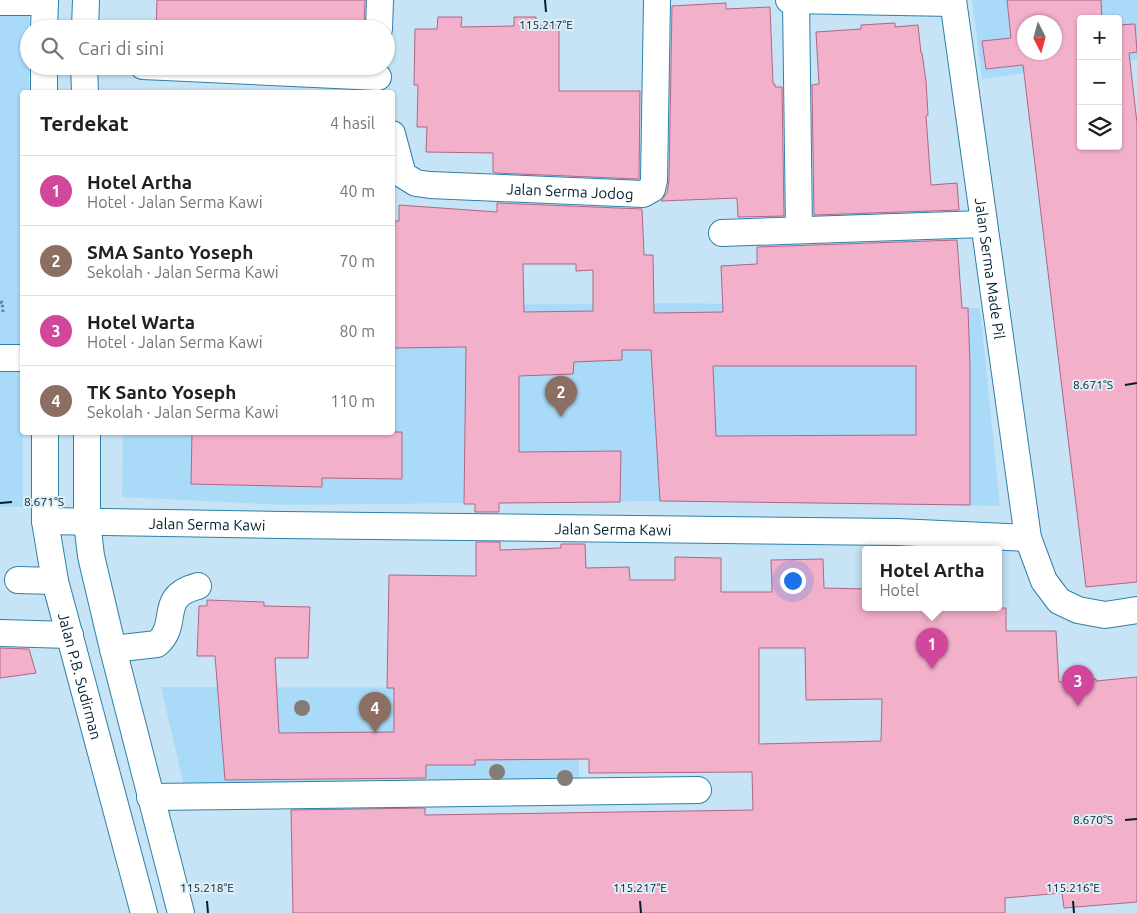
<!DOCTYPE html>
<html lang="id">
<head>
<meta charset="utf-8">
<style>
	body { margin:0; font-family:Ubuntu,sans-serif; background:#f6f6f6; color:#202124 }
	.controls { position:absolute; right:15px; top:15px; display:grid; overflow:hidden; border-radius:5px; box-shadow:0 1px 4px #0004 }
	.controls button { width:45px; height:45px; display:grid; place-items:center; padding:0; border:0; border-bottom:1px solid #e0e0e0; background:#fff; color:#202124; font:25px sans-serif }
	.compass { position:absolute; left:1017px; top:15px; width:45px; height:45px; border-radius:50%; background:#fff; box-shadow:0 1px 4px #0004; rotate:174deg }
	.you { position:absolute; left:792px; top:580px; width:18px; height:18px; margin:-12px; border:4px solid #fff; border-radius:50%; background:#1a73e8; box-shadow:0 0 0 8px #1a73e833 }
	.badge { display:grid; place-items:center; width:32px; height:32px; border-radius:50%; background:#db2777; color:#fff; font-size:16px; font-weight:700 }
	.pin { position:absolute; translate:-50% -41px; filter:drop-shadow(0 1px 2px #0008) }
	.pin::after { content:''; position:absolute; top:26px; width:18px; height:15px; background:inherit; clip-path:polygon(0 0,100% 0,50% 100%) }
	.popup { position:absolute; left:862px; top:546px; width:140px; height:65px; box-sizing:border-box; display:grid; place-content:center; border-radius:5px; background:#fff; filter:drop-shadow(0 1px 4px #0005); font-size:16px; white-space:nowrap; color:#757577 }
	.popup b { font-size:19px; color:#202124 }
	.popup::after { content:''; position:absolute; left:50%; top:100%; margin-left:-10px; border:10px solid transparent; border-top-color:#fff }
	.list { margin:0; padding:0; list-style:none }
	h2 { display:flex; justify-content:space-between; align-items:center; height:65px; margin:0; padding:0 20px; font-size:21px }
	h2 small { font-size:16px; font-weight:400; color:#757577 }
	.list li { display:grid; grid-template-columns:32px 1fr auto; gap:15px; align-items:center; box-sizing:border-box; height:70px; padding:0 20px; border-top:1px solid #e0e0e0 }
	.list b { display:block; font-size:19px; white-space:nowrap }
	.list p { margin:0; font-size:16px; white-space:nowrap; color:#757577 }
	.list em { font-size:16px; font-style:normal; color:#757577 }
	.icon { flex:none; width:28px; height:28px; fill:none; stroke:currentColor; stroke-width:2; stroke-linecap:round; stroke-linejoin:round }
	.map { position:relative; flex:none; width:1137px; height:913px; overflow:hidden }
	.search { position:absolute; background:#fff; box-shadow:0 1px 4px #0004; left:20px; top:20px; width:375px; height:55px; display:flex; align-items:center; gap:12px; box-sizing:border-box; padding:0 18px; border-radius:28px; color:#757577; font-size:19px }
	.panel { position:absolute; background:#fff; box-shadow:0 1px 4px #0004; left:20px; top:90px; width:375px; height:345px; border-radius:5px }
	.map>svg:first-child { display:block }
</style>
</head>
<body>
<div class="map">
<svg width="1137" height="913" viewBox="0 0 1137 913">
	<rect width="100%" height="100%" fill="#c6e4f5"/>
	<path fill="#a9dbf8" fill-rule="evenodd" d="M0 0H29V92H22V353H0Z
		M972 0H1137V60L1118 61V19H1081L1066 67 982 79ZM1024 22H1054V52H1024Z
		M668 303 980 308 1000 506 660 501 287 505 122 497 123 433 392 432 393 304 465 305Z
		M0 370H22L23 507H0Z
		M161 687 579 688V784L184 786Z"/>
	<path fill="#f3b0cb" stroke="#ae6785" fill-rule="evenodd" d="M157 0H365L364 29H156Z
		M1007 0H1101L1102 19H1081V146H1118V25L1135 24 1137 52 1129 53 1137 123V582L1086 587 1023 65 986 69 982 41 1011 38ZM1024 22H1054V52H1024Z
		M726 3V9L770 7 773 84H775V87H782L784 216 738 217 737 198 661 201 667 193 669 180 672 6Z
		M438 17H462L461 27 514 26V17H536V26L559 25V91H640L639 179 496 173 493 172V153L426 152 427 127H417L418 85H414L415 29H437Z
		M895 23V27L918 25 921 53H922L926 81 928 115 926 116 931 185 957 183 959 210 814 215 812 85 819 84 816 32 861 29V25Z
		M497 203 642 209 644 255H653L654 313 723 312 721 266 757 264V247L957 240 962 308H968L970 365V505L660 501 651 350H622V360L574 362 573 374 519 376V452L621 451 620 502 499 503V512H475V504H464L466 347 392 348V271L395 221H399V205L497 212ZM523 264H576V271L593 270V311L524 312ZM713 366H916V435L716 436Z
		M192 432H402V479L322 478V487L191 484Z
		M476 542H500V550L561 548V544H585L586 568 629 567 630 580H675V557L721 558V592H772L771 560 823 559 824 588 866 589V608H1006V631H1056L1059 682 1096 679V681L1137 677V902L1064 908 1062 893 1005 898V913H293L291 810 425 808V815L753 810 752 772 589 773V759L475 760V765H426V778L225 780 215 656H197L199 606H207V600L264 602V606L310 607 308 658H275L279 733 394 732V688H387L389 575 476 576ZM759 648H805L806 700 882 699 881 741 759 744Z
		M0 648 29 649 36 673 0 678Z"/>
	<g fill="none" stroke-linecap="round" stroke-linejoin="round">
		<g stroke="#2e80a8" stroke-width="28">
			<g id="minor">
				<path d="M789 0 953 3"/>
				<path d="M796 0 799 230"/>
				<path id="s1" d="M953 0 1028 538 1044 581 1059 601 1078 610 1105 615 1137 610"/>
				<path d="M0 2H45"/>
				<path d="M44 29 45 0"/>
				<path d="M85 29 86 0"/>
				<path d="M379 29 380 0"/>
				<path d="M84 66 85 92"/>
				<path d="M143 66 378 77"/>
				<path d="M44 92V66"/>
				<path id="s2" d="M392 134 403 175 416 183 430 185 643 194 652 189 654 180 657 0"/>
				<path d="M722 233 984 224"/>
				<path d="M0 358H22"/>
				<path id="s3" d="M45 432V521L55 581 144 913"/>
				<path d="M87 432V522L91 556 113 649 181 913"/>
				<path id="s4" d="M45 521 282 525 897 532 1028 538"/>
				<path d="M18 580 55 581"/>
				<path d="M0 633 70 635"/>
				<path d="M113 649 157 644C181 623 156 597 198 586"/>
				<path d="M150 797 698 790"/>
			</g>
		</g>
		<path stroke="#658595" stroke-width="3" stroke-dasharray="2.5 2.5" stroke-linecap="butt" d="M0 303 2 302 3 312"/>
		<use href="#minor" stroke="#fff" stroke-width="26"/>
	</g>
	<g fill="#837c74">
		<circle cx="302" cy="708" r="8"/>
		<circle cx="497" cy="772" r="8"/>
		<circle cx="565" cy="778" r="8"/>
	</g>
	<path fill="none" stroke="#002131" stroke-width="2" d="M545 0 546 12M1125 385 1137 383M0 503 12 502M1125 820 1137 819M207 901 208 913M640 901 641 913M1073 901 1074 913"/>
	<g text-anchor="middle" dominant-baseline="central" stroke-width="4" stroke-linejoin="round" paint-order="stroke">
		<g font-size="15" fill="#002131" stroke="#e0eff7">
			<text stroke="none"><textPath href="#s2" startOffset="212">Jalan Serma Jodog</textPath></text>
			<text stroke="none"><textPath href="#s1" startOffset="271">Jalan Serma Made Pil</textPath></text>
			<text stroke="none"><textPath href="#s4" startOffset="162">Jalan Serma Kawi</textPath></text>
			<text stroke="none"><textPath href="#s4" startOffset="568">Jalan Serma Kawi</textPath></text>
			<text stroke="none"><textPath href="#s3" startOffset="248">Jalan P.B. Sudirman</textPath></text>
		</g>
	</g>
	<g font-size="12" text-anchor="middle" fill="#002131" stroke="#e0eff7" stroke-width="4" stroke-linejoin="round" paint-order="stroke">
		<text x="546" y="29">115.217°E</text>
		<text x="1093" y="389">8.671°S</text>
		<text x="44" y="506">8.671°S</text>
		<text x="1093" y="824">8.670°S</text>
		<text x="207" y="892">115.218°E</text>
		<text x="640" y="892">115.217°E</text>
		<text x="1073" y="892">115.216°E</text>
	</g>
</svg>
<div class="controls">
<button>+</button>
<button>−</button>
<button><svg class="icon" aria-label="layers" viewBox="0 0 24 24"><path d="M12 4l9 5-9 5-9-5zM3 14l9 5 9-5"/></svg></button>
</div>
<svg class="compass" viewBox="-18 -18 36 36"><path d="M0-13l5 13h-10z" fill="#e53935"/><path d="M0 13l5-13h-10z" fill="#757577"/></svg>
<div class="you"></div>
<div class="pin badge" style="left:932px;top:669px;background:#d1479c">1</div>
<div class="popup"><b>Hotel Artha</b>Hotel</div>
<div class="pin badge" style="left:561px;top:417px;background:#8d6e63">2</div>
<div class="pin badge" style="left:1078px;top:706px;background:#d1479c">3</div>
<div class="pin badge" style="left:375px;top:733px;background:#8d6e63">4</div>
<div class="search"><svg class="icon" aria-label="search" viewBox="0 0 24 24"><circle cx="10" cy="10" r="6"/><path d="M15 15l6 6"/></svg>Cari di sini</div>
<section class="panel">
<h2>Terdekat<small>4 hasil</small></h2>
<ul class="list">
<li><span class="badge" style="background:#d1479c">1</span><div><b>Hotel Artha</b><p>Hotel · Jalan Serma Kawi</p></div><em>40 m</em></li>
<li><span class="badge" style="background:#8d6e63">2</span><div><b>SMA Santo Yoseph</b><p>Sekolah · Jalan Serma Kawi</p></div><em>70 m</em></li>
<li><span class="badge" style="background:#d1479c">3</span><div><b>Hotel Warta</b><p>Hotel · Jalan Serma Kawi</p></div><em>80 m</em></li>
<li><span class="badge" style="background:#8d6e63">4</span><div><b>TK Santo Yoseph</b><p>Sekolah · Jalan Serma Kawi</p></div><em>110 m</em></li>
</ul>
</section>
</div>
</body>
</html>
